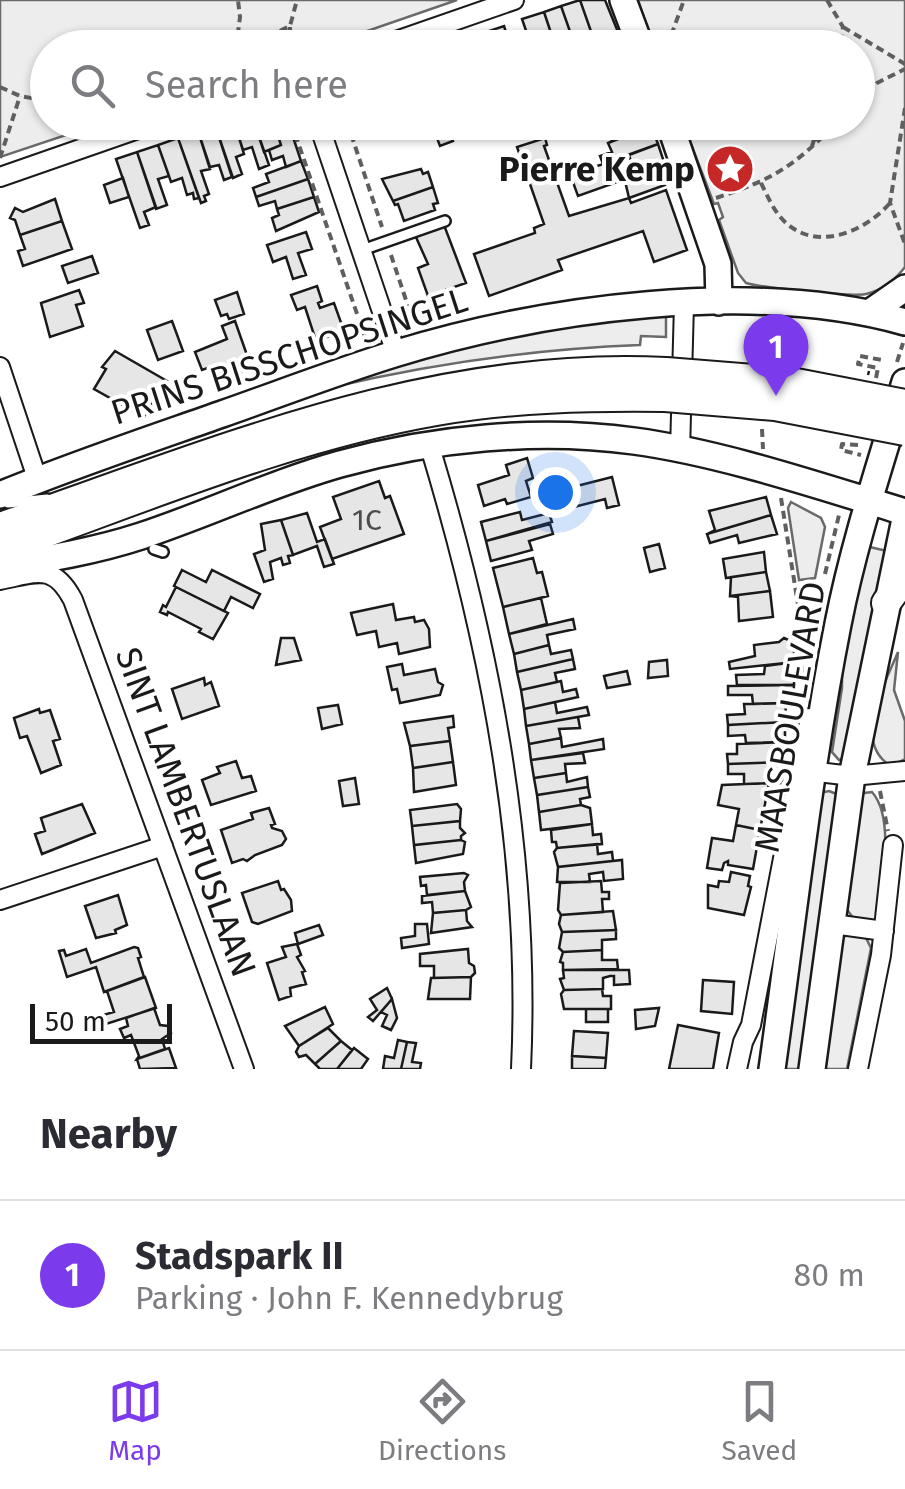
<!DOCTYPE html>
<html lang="en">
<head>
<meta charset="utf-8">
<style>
	body { margin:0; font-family:"Fira Sans",sans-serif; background:#f2f2f3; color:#2b2b33 }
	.scale { position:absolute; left:30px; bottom:25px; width:142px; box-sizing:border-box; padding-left:10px; border:5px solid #1a1a1a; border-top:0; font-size:28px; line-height:35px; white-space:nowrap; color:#1a1a1a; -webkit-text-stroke:8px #fff; paint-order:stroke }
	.you { position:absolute; left:555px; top:492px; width:35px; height:35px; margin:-25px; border:8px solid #fff; border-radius:50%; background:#1a73e8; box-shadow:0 0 0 15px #1a73e833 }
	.badge { display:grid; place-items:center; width:65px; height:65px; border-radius:50%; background:#7c3aed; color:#fff; font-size:32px; font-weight:700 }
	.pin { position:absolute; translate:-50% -82px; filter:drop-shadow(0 2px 5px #0008) }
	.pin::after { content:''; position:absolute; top:52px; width:35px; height:30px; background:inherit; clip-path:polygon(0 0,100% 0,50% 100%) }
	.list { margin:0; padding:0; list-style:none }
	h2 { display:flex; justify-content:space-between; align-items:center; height:130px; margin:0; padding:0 40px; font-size:42px }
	h2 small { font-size:32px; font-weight:400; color:#7c7c81 }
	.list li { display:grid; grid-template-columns:65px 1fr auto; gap:30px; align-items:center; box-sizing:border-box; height:150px; padding:0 40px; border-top:2px solid #e1e1e2 }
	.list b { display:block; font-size:38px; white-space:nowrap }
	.list p { margin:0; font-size:32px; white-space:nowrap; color:#7c7c81 }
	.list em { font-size:32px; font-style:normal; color:#7c7c81 }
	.icon { flex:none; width:55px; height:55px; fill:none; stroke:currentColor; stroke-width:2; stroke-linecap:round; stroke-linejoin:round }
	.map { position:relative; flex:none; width:905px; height:1069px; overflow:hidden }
	.search { position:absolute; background:#fff; box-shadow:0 2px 8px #0004; left:30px; right:30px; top:30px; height:110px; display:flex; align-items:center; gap:25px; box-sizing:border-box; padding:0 35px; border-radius:55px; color:#7c7c81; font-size:38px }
	.sheet { height:280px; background:#fff }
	nav { display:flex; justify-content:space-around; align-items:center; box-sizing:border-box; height:140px; border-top:2px solid #e1e1e2; background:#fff; font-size:28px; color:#7c7c81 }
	nav a { display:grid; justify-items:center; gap:5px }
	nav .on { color:#7c3aed }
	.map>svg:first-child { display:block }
</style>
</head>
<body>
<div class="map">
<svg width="905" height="1069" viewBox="0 0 905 1069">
	<rect width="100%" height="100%" fill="#fff"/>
	<path fill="#ededed" stroke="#6a6a6a" stroke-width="2.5" d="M0 0H457L321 47 48 48V122L102 123 0 157Z
		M638 0H905V267C895 280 883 290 866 294 854 297 758 287 746 283L738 273 719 220 723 217 718 203 714 204 683 123 858 122V48L654 47Z
		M666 311V337L641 336 640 345C536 349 435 363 333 387L335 383 498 333Z
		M791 502 821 518 825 527 815 578 799 580 788 508Z
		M861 545 887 551 846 758 839 760 832 752 842 688V629Z
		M898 652 894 690 905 721V759L891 766C851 742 885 684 898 652Z
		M829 791 839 795 806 1069H779L820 793Z
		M872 792C896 819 881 887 877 921L854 919 845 907 859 800 864 793Z
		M848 934 865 936 871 948 847 1069H822L841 939Z"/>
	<path fill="#e6e6e6" stroke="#1a1a1a" stroke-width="2.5" d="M580 0 594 40 596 48H585L581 37 573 40 561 6Z
		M580 0H605L618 32 594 40Z
		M561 6 573 40 564 43 566 48H556L544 12Z
		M544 12 556 48H532L522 19Z
		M504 26 511 48H487L483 33Z
		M223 122H234L244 154 236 157 242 174 233 178 215 125Z
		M234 122H254L269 165 259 169 252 147 243 150Z
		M254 122H282L285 129 290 127 292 134 279 139 281 145 264 152Z
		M431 122H446L453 141 440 146Z
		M649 122 651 126 612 141 608 129 594 135 590 123Z
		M215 125 232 177 224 180 219 165 210 167 198 131Z
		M651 126 658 144 603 164 600 156 612 152 608 143Z
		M198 131 210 169 201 171 209 194 204 196 206 201 201 203 178 138Z
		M292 134 301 161 286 167 283 156 272 160 269 150 281 145 279 139Z
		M178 138 199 198 194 199 193 193 187 195 182 178 171 182 158 145Z
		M545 138 547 145 544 146 569 216 629 198 631 203 666 190 687 250 654 262 643 231 558 260 562 270 489 296 474 254 535 233 534 228 544 224 517 147Z
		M658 144 665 165 578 196 570 174 610 162 613 172 624 169 632 165 629 155Z
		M158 145 169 176 158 179 167 205 156 209 137 152Z
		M137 152 156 207 144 212 149 225 140 228 116 159Z
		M301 161 308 179 256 197 253 188 269 182 266 174Z
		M665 165 669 176 663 179 665 185 629 198 625 181Z
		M421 169 423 174 428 172 433 187 393 201 382 179Z
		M123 178 129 197 110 203 104 185Z
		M308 179 314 197 277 209 275 201 259 206 256 197Z
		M433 187 438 203 433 204 435 210 404 221 398 204 395 205 393 201Z
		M314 197 319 212 276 231 272 218 279 215 277 209Z
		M55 199 62 221 20 235 15 220 10 218 15 208 23 212Z
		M62 221 72 249 23 266 18 251 25 249 20 235Z
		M444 225 466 283 428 296 418 268 428 264 415 235Z
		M306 232 312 249 298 253 306 275 293 279 286 257 273 262 267 245Z
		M92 256 98 273 68 283 62 266Z
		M317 286 322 301 318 303 320 308 334 303 344 331 316 341 305 307 297 310 291 295Z
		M79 290 84 303 76 305 83 326 50 337 41 303Z
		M237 292 244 314 229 319 227 314 221 316 215 300Z
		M172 321 183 351 158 360 147 330Z
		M235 321 248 358 238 361 241 372 215 381 210 367 202 370 195 352 227 339 222 326Z
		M115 351 167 381 159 400 155 398 144 417 94 389 106 369 102 367Z
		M527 458 533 478 526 481 531 497 507 504 505 499 484 506 478 485 509 475 506 465Z
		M612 477 619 505 607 508 605 499 574 507 569 488Z
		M379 481 385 498 390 496 404 534 332 559 320 527 341 519 333 497Z
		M766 497 771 515 707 534 715 530 709 511Z
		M520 512 522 520 549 513 552 522 486 541 481 522Z
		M307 513 317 542 325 539 334 564 324 567 317 546 293 555 281 520Z
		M771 515 777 534 739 543 737 535 710 543 707 534Z
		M281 520 293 555 288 556 290 563 283 565 281 558 270 562 273 579 264 582 254 554 265 550 261 524Z
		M550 524 553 534 529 541 532 550 491 561 486 541Z
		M659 544 665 568 650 572 644 548Z
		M764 552 766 572 726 578 723 559Z
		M533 558 537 573 542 572 548 596 503 607 493 568Z
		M182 570 206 582 212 570 260 594 253 608 231 597 224 611 174 586Z
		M766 572 770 591 730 596 731 577Z
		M176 587 228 613 213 639 199 632 201 629 168 612 167 615 160 612 163 605 166 607Z
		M770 591 773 617 739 621 738 597 730 596Z
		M541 598 547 624 509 634 503 607Z
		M393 604 396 620 414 617 415 622 424 620 429 629 430 647 399 654 397 643 379 647 376 631 357 635 351 613Z
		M573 619 575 629 547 635 549 645 514 654 509 634Z
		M281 638H294L301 660 276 665Z
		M784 638 793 642 795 662 730 669 729 662 755 656 754 645 779 642Z
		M549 645 551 654 571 650 573 659 517 672 514 654Z
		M573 659 575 669 555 673 557 682 521 690 517 672Z
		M667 660 668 676 648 678 649 662Z
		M795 662 794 685H737L736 675 764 674 765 666Z
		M402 664 404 675 435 669 438 682 443 685 440 695 400 703 397 689 392 690 387 667Z
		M627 671 630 684 607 688 604 676Z
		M204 678 205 685 211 682 219 706 182 719 172 689Z
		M561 681 563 692 576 689 578 697 524 709 521 690Z
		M794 685 793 703 753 704 752 695H728V686Z
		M555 702 557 713 587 707 589 715 526 726 524 709Z
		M786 703 785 722 728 725 727 715 745 714 744 704Z
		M338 705 342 724 322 729 318 708Z
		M39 709 40 713 50 710 60 739 53 741 61 765 41 773 27 736 20 738 14 718Z
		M453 716 454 727 448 728 450 741 410 746 404 723Z
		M578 717 580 728 559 729 561 738 529 744 526 726Z
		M785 722V742L746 743 745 735 728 736V725Z
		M561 738 562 747 603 739 604 749 531 760 529 744Z
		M450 741 453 762 413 768 410 746Z
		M785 742 783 762 728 764 727 754H737V744Z
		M583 753 585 763 565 764 566 773 534 778 531 760Z
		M236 761 242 778 251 776 256 791 211 805 202 780 220 773 217 767Z
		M453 762 456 785 414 792 413 768Z
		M783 762 782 783 744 784V774H728V764Z
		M566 773 567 782 587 777 588 787 537 795 534 778Z
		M355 778 359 804 343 806 339 781Z
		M769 783 760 830 736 825 739 809 718 805 722 785Z
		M588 787 590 797 580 799 581 805 539 812 537 795Z
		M82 804 95 833 42 854 35 834 45 831 41 818Z
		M457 804 461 809 460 821 412 826 410 810Z
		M581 805 590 808 592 824 541 830 539 812Z
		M269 808 275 824 271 825 272 828 282 831 286 839 282 845 255 855 247 861 243 859 232 863 221 830 253 819 251 813Z
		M460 821V828L465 833 461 836V840L414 845 412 826Z
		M592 824 593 835 601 834 602 844 557 848 556 842H552L551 830Z
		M736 825 760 830 753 869 728 865V861L724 863 722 870 707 868 712 838 733 841Z
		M461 840 465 842 463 854 416 863 414 845Z
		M597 844 598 854 612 852 613 861 558 867 554 852 557 848Z
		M622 860 623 879 604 881 603 872 589 874 590 882H557L558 867Z
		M731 872 750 876 748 886 751 887 744 915 708 908V885L718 887 719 881 729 882Z
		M464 873 468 875 464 882 465 891 427 895 426 885 421 886 420 877Z
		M278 881 281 890 284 889 291 900 292 911 258 924 252 922 242 893Z
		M601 881 602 892H609V899H602L603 912 561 915 558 910 560 883Z
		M465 891 471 907 466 910 433 913 432 902 422 903V896Z
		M118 895 127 925 115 930 116 933 96 938 85 906Z
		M466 910 467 921 472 927 431 933 433 913Z
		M613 911 616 930 562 932 559 924 561 915Z
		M415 924H427L429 944 402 948 401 938 415 936Z
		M319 925 323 935 298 944 295 933Z
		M616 930V939L602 940V950L563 952 559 948 562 932Z
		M297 944 301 955 297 957 305 971 302 972 306 984 290 988 291 996 279 1000 267 963 286 957 282 947Z
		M134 947 138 948 141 957 138 958 144 977 104 992 96 967 67 977 59 951 64 950 66 956 86 949 91 963Z
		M468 949 469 963 474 966 475 973 471 977 434 978V966H420V954Z
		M602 950V960H617L618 969 563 970V963L560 962 563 952Z
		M563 970H629L630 984 614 985V976H610L603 978V989L564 990 560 979 564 978Z
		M145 977 156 1008 106 1024 103 1015 114 1012 107 991Z
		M471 977 470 999H428L431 978Z
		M703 980 734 982 732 1014 701 1011Z
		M387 988 392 999 373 1021 368 1017 377 1010 370 999Z
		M602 989 603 996H611V1009H564L561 994 564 990Z
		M392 999 397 1018 391 1030 382 1026 387 1015 381 1012Z
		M325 1007 333 1024 299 1046 285 1026Z
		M154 1008 160 1025 168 1026 171 1033 162 1039 165 1049 137 1059 139 1056 131 1035 124 1038 120 1029 128 1026 126 1018Z
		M659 1008 655 1026 636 1029 635 1010Z
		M586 1009H608V1022H586Z
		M678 1025 719 1033 713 1069H669Z
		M328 1028 341 1041 315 1064 306 1055 299 1057 296 1052 299 1046Z
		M574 1031 608 1033 606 1058 572 1056Z
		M398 1040 407 1042 401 1069H383L385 1056 394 1058Z
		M341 1041 352 1050 337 1069H320L315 1064Z
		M407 1042 416 1043 412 1062 421 1063 420 1069H401Z
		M169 1048 176 1068 140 1069 137 1059Z
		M354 1048 368 1059 361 1069H337Z
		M572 1056 606 1058 605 1069H572Z"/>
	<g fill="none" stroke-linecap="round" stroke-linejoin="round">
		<g stroke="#1a1a1a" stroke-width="14">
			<path id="lane" d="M362 250 445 221
				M8 503 47 499
				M154 549 163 552"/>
		</g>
		<g stroke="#1a1a1a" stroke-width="22">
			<path id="street" d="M376 48 514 0
				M318 122 396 353
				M0 177 158 122
				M0 367 38 481
				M430 447C491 649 531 857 521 1069
				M680 451 684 304
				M0 580C36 573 53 562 73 600L244 1069
				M801 770 852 776 905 771
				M0 900 163 846
				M833 924 884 931
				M737 1069 743 1042 751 1025 810 718
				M858 1069 881 955 893 845"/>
		</g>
		<g stroke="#1a1a1a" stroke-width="30">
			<path id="secondary" d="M623 0 641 48
				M669 122 718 264 719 302
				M869 313 905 288
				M0 495C73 465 148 440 222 414 279 394 336 372 394 354 544 308 752 279 905 322
				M0 566C48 559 95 551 141 536 208 514 272 483 340 464 434 438 538 428 634 441 722 453 819 486 905 512
				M772 1069C793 921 809 771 838 624 854 542 881 462 905 382
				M812 1069 852 776 905 519"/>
		</g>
		<g stroke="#1a1a1a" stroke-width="32">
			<path id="primary" d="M0 527C218 452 430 360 666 372
				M0 549C143 499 286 437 436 411 512 398 588 396 665 397
				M886 603 905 577"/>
		</g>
		<path stroke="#5f5f5f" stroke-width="4" stroke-dasharray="8 5" stroke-linecap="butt" d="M827 0 843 27 840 48
			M843 27 905 64
			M664 46 672 33 684 0
			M236 48 240 17 238 0
			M245 48 290 26 297 0
			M290 48V26
			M0 87 20 96 48 101
			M858 102 877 83 905 69
			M905 108 890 203 905 244
			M291 122 366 340
			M347 122 382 227
			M812 146 820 122
			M0 158 20 96
			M761 183C768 197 774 212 786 223 818 252 866 231 890 203
			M716 198C774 179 795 166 837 122
			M391 255 415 327
			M757 358 765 323
			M897 362 903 343
			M876 378 878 368 858 364 860 356 882 360
			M762 429 763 449
			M858 445 842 444 841 450 861 455
			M781 498 799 611 803 682
			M825 574 839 515
			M880 791 888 831"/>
		<use href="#lane" stroke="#fff" stroke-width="9"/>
		<use href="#street" stroke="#fff" stroke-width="18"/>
		<use href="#secondary" stroke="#fff" stroke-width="25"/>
		<use href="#primary" stroke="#fff" stroke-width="28"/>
		<g stroke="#1a1a1a" stroke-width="32" stroke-linecap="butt">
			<path id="primary-bridge" d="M666 372 791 382 905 404
				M665 397 775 406 905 431"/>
		</g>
		<use href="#primary-bridge" stroke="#fff" stroke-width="28"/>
		<path stroke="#1a1a1a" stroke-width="2.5" stroke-dasharray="12 5" stroke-linecap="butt" d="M868 375 869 371"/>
	</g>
	<defs>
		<g id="sight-disc" transform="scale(2.5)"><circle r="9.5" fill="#c62828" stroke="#fff"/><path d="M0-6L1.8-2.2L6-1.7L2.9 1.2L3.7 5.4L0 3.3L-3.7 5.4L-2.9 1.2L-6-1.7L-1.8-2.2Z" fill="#fff"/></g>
	</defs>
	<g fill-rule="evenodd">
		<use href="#sight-disc" x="730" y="169"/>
	</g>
	<g text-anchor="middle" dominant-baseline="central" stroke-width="8" stroke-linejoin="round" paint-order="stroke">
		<g font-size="30" fill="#4d4d4d">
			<text x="367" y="520">1C</text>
		</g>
		<g font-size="35" font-weight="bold" fill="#1a1a1a" stroke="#fff" text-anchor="end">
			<text x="695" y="169">Pierre Kemp</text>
		</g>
		<g font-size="35" fill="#1a1a1a" stroke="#fff">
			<text transform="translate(289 356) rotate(-18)">PRINS BISSCHOPSINGEL</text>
			<text transform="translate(790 717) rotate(-80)">MAASBOULEVARD</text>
			<text transform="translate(186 812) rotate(70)">SINT LAMBERTUSLAAN</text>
		</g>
	</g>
</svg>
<div class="scale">50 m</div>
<div class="you"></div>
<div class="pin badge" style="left:776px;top:396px">1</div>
<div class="search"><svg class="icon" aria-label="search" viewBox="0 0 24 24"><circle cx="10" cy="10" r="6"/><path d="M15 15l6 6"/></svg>Search here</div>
</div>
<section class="sheet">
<h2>Nearby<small></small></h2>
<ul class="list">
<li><span class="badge">1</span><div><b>Stadspark II</b><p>Parking · John F. Kennedybrug</p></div><em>80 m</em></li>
</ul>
</section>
<nav>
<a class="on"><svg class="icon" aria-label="map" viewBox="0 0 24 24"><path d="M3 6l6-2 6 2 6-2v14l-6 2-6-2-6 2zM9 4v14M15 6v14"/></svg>Map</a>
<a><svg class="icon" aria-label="directions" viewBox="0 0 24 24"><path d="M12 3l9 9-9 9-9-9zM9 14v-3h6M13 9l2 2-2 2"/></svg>Directions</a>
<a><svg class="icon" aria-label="saved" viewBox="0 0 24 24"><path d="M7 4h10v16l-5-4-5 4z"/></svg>Saved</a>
</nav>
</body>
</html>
